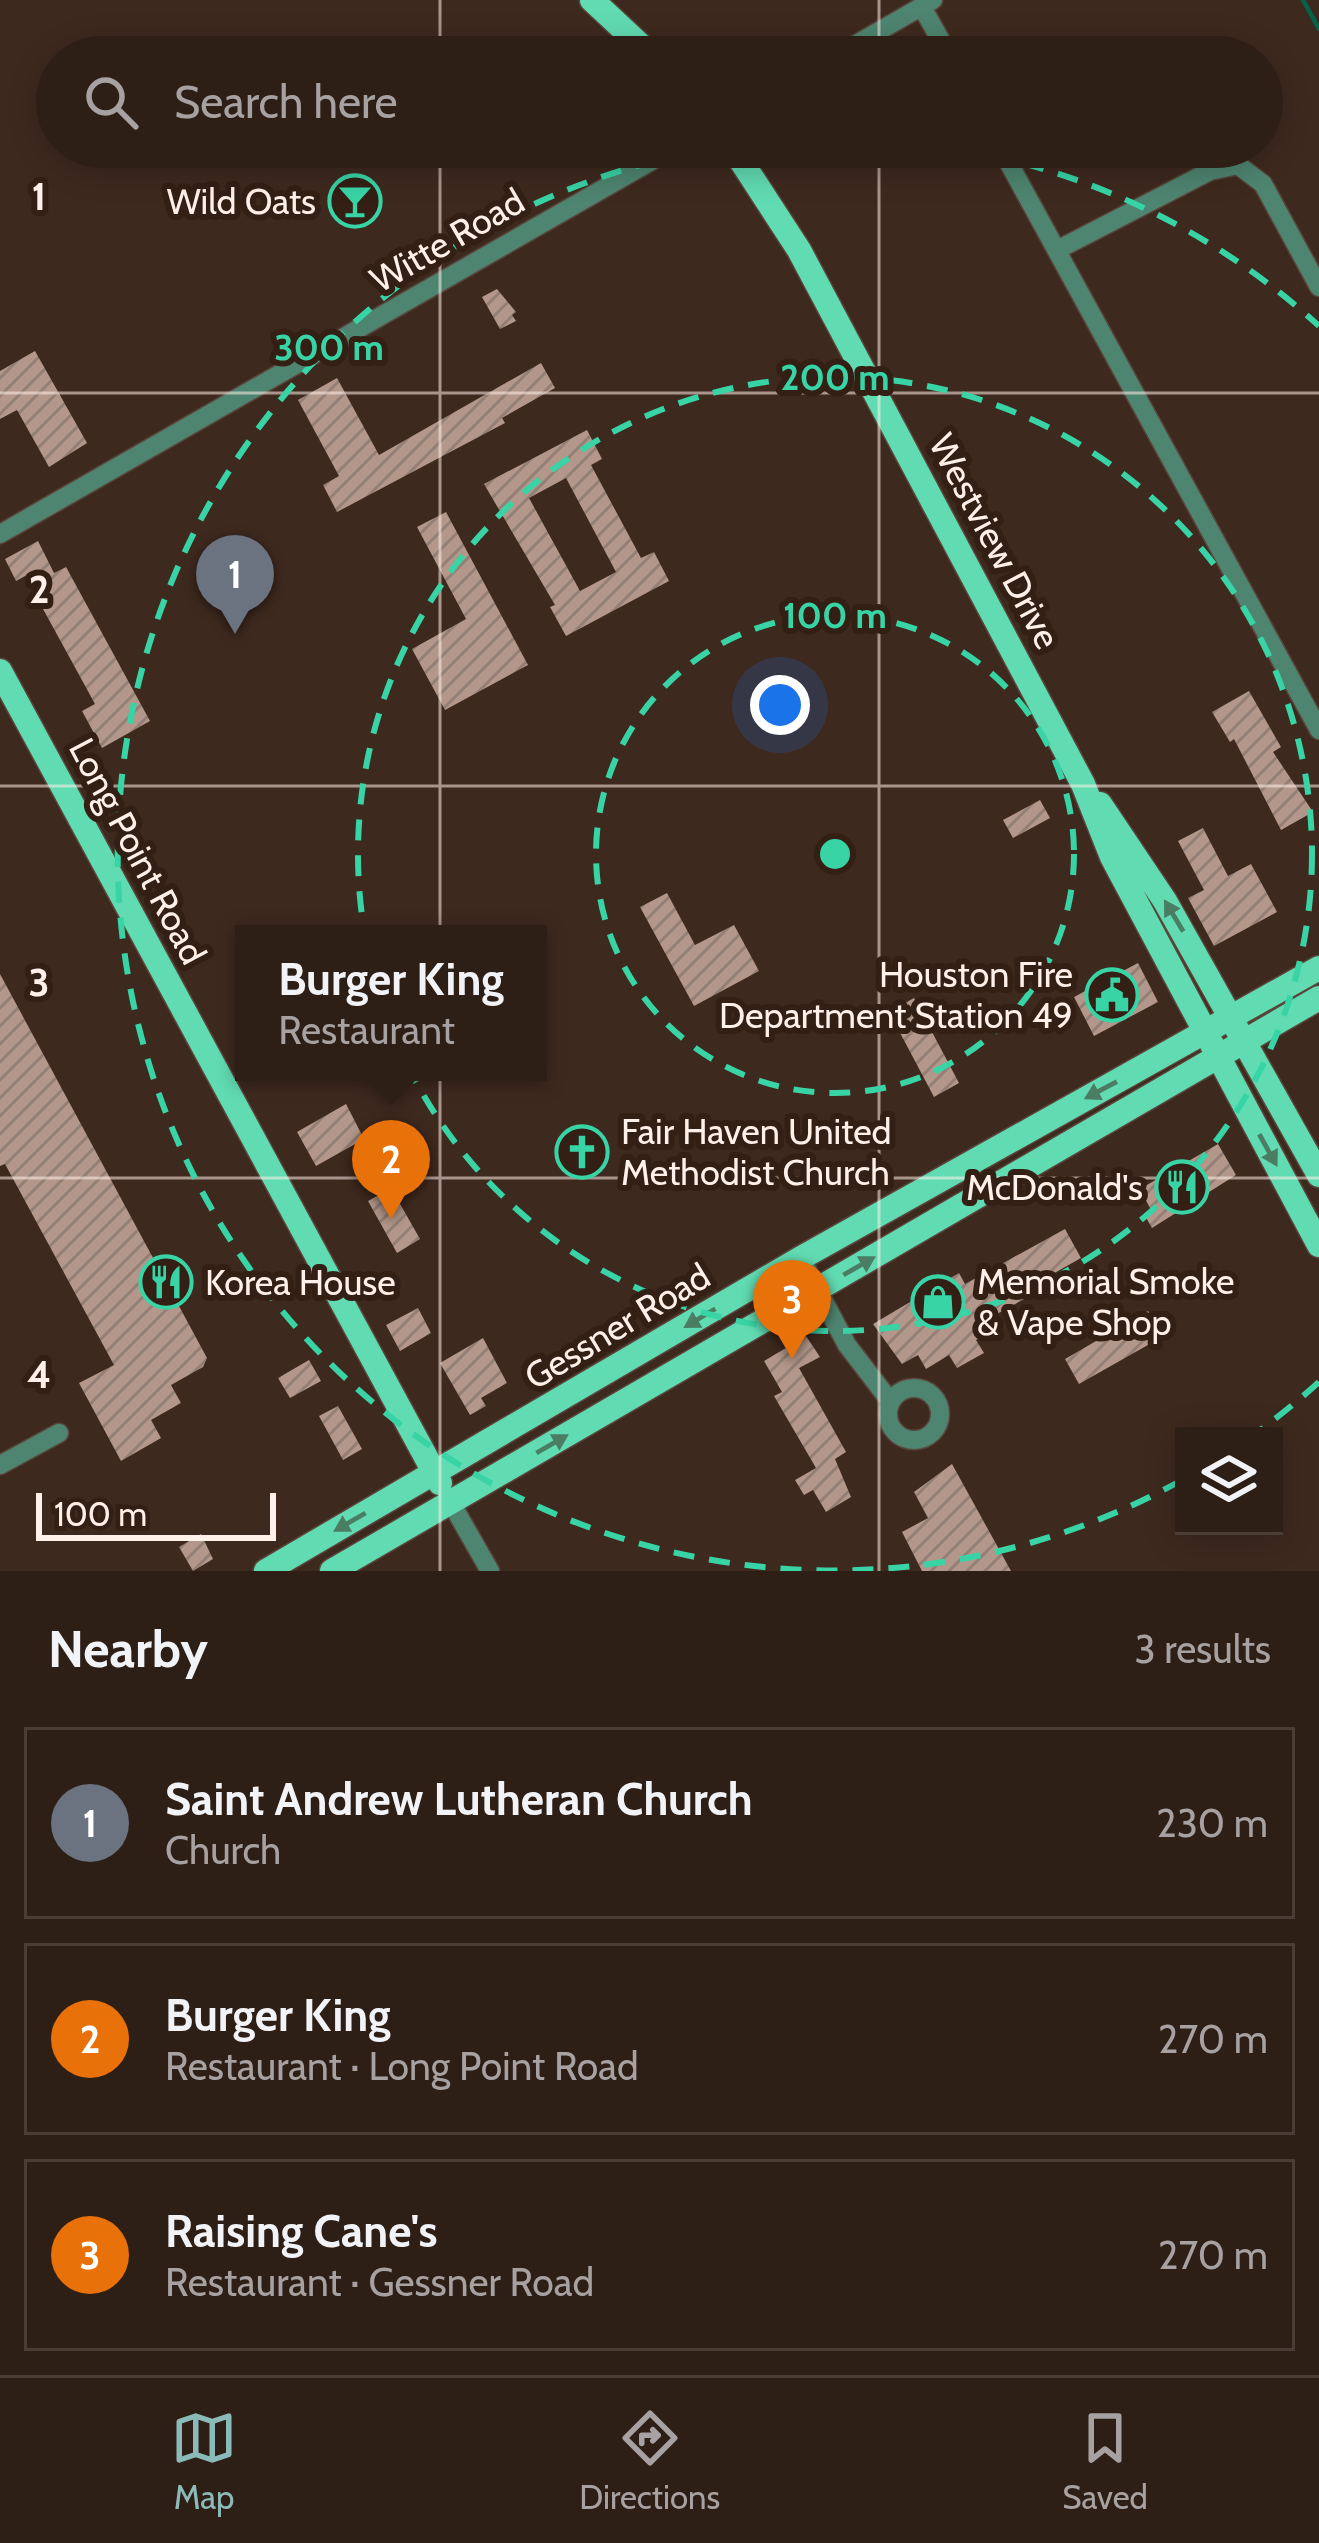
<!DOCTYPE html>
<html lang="en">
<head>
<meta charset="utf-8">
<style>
	body { margin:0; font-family:Cabin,sans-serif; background:#36271f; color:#f1f3f6 }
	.controls { position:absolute; right:36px; bottom:36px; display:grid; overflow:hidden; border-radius:0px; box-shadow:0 6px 30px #0003 }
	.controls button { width:108px; height:108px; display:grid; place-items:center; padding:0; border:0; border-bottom:3px solid #493d35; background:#2e1f16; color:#f1f3f6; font:60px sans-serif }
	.scale { position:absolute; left:36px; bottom:30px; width:240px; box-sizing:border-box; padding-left:12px; border:6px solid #fff0e9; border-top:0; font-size:33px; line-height:42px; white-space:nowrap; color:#fff0e9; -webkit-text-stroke:9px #331f14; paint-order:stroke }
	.you { position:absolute; left:780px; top:705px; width:42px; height:42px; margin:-30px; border:9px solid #fff; border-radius:50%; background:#1a73e8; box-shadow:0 0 0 18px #1a73e833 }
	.badge { display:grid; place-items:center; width:78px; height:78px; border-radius:50%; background:#8bbbb9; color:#fff; font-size:39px; font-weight:700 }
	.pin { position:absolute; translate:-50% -99px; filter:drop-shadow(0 3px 6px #0008) }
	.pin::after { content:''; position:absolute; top:63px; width:42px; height:36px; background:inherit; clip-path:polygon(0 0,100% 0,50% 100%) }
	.popup { position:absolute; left:235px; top:925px; width:312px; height:156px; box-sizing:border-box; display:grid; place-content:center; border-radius:0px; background:#2e1f16; filter:drop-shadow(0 3px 9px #0005); font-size:39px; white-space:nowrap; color:#a7a2a1 }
	.popup b { font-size:45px; color:#f1f3f6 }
	.popup::after { content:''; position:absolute; left:50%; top:100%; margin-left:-24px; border:24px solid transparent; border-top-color:#2e1f16 }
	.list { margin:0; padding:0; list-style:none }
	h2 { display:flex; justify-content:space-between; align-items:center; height:156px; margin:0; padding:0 48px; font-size:51px }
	h2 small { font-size:39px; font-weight:400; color:#a7a2a1 }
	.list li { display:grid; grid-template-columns:78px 1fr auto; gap:36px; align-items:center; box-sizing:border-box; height:192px; margin:0 24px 24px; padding:0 24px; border:3px solid #493d35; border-radius:0px }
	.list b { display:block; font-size:45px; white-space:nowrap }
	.list p { margin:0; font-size:39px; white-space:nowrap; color:#a7a2a1 }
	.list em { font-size:39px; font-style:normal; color:#a7a2a1 }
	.icon { flex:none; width:66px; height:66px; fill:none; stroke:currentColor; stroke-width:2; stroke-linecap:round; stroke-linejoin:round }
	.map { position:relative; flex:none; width:1319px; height:1571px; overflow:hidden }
	.search { position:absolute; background:#2e1f16; box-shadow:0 6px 30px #0003; left:36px; right:36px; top:36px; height:132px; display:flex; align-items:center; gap:30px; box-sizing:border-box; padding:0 42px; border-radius:66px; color:#a7a2a1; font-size:45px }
	.sheet { height:804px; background:#2e1f16 }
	nav { display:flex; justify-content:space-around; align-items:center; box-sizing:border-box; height:168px; border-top:3px solid #493d35; background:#2e1f16; font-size:33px; color:#a7a2a1 }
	nav a { display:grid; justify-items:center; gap:6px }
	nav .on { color:#8bbbb9 }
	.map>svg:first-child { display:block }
</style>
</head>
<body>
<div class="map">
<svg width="1319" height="1571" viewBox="0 0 1319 1571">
	<defs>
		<pattern id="building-hatch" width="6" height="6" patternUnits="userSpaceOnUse" patternTransform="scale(3)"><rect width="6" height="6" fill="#b2978a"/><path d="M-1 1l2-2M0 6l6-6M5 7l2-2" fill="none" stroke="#937f76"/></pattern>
	</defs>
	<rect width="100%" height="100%" fill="#3e291e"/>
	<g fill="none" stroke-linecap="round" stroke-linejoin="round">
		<path stroke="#046249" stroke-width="4.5" d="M1303 0 1319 29"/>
	</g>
	<path fill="url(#building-hatch)" fill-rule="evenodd" d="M497 289 516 312 512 315 516 321 500 329 482 297Z
		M35 351 87 443 49 467 17 410 0 419V371Z
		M541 363 555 388 502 418 505 423 337 512 323 485 339 476 298 400 337 378 379 455Z
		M587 430 602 459 591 465 641 558 654 552 669 581 566 636 550 607 555 605 484 484ZM566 478 616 572 580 591 529 498Z
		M446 512 528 665 445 710 412 649 466 619 417 527Z
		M38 541 54 573 66 567 150 721 102 748 82 711 95 704 25 576 16 581 5 559Z
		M1249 691 1281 747 1273 752 1313 812 1281 830 1234 739 1230 742 1212 712Z
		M1040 800 1050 818 1013 838 1003 820Z
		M1203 828 1228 876 1251 864 1277 912 1214 946 1188 898 1204 890 1178 841Z
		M667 893 695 945 734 925 759 971 694 1006 640 907Z
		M1138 963 1158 1002 1094 1036 1074 997Z
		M0 974 207 1358 203 1367 171 1385 181 1403 151 1420 161 1438 121 1461 79 1383 114 1365 5 1164 0 1166Z
		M914 998 959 1083 934 1097 889 1012Z
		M346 1104 364 1139 316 1166 297 1132Z
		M1218 1144 1236 1175 1152 1228 1144 1214 1151 1210 1140 1189Z
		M391 1188 420 1239 397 1253 368 1201Z
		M1065 1229 1081 1258 1051 1275 1055 1282 986 1320 992 1330 976 1340 984 1353 957 1368 949 1355 926 1369 918 1355 902 1364 873 1324 959 1273 965 1284Z
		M418 1308 431 1333 400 1351 386 1325Z
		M1148 1311 1162 1337 1079 1384 1065 1359Z
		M806 1336 820 1357 799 1368 846 1452 835 1459 851 1497 826 1512 813 1490 804 1495 795 1480 816 1468 774 1396 782 1392 764 1361Z
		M483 1338 507 1383 481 1398 486 1406 470 1415 440 1363Z
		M309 1360 321 1381 290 1398 278 1378Z
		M338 1406 362 1449 343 1460 319 1416Z
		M952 1464 1011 1571H922L902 1532 928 1518 914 1492Z
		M201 1534 213 1559 193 1571 179 1547Z"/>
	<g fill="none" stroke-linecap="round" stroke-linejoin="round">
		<g stroke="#59453a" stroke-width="21">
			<path id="minor" d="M922 7 950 57
				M834 57 933 0
				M1000 147 1319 730
				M1057 250 1210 171 1238 165 1263 184 1319 287
				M0 534 676 147
				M801 1258 847 1345 890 1401
				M888 1414a26 26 0 1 1 52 0a26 26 0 1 1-52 0Z
				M0 1465 59 1433
				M450 1501 490 1571"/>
		</g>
		<g stroke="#59453a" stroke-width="27">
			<path id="major" d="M592 0 653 57
				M732 147 799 250 1083 784 1112 857 1319 1245
				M0 671 440 1483
				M1100 804 1165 901 1319 1175
				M266 1571 801 1258 1319 968
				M332 1571 1319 998"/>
		</g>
		<use href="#minor" stroke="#4e8570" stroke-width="18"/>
		<use href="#major" stroke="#61dbb2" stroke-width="24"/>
	</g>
	<defs><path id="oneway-solid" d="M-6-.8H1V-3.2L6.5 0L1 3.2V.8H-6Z" transform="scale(3)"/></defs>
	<g fill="#4a7d63">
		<use href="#oneway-solid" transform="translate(1174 916) rotate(-121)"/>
		<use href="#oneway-solid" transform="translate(1101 1090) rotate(152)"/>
		<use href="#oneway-solid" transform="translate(1268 1150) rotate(61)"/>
		<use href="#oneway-solid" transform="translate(859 1266) rotate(-30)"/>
		<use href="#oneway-solid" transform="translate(700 1318) rotate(149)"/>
		<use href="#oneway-solid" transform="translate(552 1444) rotate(-30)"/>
		<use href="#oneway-solid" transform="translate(350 1522) rotate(150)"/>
	</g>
	<path fill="none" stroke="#fff0e9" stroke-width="3" stroke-opacity="0.55" d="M440 0V57M879 0V57M440 147V1571M879 147V1571M0 393H1319M0 786H1319M0 1178H1319"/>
	<g fill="none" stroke="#38d4a6" stroke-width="6" stroke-dasharray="21 15">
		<circle cx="835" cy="854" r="239"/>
		<circle cx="835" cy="854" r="477"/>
		<path d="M1319 1382A716 716 0 0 1 1256 1433M1182 1480A716 716 0 1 1 717 148M953 148A716 716 0 0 1 1319 326"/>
	</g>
	<defs>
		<g id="bar-ring" transform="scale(2.7)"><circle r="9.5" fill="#331f14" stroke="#38d4a6" stroke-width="1.5"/><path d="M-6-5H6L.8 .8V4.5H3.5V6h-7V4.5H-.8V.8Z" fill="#38d4a6"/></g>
		<g id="civic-ring" transform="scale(2.7)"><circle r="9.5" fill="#331f14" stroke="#38d4a6" stroke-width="1.5"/><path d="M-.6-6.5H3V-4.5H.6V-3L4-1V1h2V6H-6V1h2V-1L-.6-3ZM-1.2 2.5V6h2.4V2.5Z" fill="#38d4a6"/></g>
		<g id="church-ring" transform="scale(2.7)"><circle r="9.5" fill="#331f14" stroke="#38d4a6" stroke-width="1.5"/><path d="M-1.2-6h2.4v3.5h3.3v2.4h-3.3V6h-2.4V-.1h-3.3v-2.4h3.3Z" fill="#38d4a6"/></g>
		<g id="restaurant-ring" transform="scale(2.7)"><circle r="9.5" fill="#331f14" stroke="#38d4a6" stroke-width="1.5"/><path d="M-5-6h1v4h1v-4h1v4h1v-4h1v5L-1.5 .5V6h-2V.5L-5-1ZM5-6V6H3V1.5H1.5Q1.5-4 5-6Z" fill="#38d4a6"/></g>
		<g id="shop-ring" transform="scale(2.7)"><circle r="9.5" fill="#331f14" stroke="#38d4a6" stroke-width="1.5"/><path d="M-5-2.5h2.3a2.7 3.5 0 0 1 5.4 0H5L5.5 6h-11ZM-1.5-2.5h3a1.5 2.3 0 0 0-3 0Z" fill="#38d4a6"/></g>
	</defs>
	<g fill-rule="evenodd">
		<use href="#bar-ring" x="355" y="201"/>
		<use href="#civic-ring" x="1112" y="995"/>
		<use href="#church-ring" x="582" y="1152"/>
		<use href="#restaurant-ring" x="1182" y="1187"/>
		<use href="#restaurant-ring" x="166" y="1282"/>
		<use href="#shop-ring" x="938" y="1302"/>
	</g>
	<g text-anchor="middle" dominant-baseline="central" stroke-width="12" stroke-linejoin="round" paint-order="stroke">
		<g font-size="36" fill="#fff0e9" stroke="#331f14" text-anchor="end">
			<text x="316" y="201">Wild Oats</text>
			<text x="1073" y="974">Houston Fire<tspan x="1073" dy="41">Department Station 49</tspan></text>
			<text x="621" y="1131" text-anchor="start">Fair Haven United<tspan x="621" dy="41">Methodist Church</tspan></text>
			<text x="1143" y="1187">McDonald's</text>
			<text x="977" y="1281" text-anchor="start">Memorial Smoke<tspan x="977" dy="41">&amp; Vape Shop</tspan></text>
			<text x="205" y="1282" text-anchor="start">Korea House</text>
		</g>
		<g font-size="36" fill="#fff0e9" stroke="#331f14">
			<text transform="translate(447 240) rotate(-30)">Witte Road</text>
			<text transform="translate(995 541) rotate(62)">Westview Drive</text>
			<text transform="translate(138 851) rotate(62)">Long Point Road</text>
			<text transform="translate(617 1326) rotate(-31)">Gessner Road</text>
		</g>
	</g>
	<g font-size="39" text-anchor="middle" font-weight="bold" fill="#fff0e9" stroke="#331f14" stroke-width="12" stroke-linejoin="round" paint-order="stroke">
		<text x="39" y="210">1</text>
		<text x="39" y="603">2</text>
		<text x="39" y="996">3</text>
		<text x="39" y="1388">4</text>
	</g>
	<circle cx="835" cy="854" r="18" fill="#38d4a6" stroke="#331f14" stroke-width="6"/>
	<g font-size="36" text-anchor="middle" font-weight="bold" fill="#38d4a6" stroke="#331f14" stroke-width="12" stroke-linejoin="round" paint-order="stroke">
		<text x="329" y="360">300 m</text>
		<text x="835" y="390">200 m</text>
		<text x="835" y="628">100 m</text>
	</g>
</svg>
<div class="controls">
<button><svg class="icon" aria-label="layers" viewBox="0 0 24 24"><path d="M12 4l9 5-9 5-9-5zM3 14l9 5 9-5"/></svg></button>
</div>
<div class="scale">100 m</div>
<div class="you"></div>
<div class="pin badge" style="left:235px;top:634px;background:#6b7280">1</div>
<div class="pin badge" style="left:391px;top:1219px;background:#e8710a">2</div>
<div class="popup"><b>Burger King</b>Restaurant</div>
<div class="pin badge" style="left:792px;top:1359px;background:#e8710a">3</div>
<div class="search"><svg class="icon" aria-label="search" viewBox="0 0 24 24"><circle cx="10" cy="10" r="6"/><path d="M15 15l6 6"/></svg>Search here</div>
</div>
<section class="sheet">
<h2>Nearby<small>3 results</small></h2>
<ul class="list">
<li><span class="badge" style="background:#6b7280">1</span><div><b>Saint Andrew Lutheran Church</b><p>Church</p></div><em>230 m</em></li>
<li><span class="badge" style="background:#e8710a">2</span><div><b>Burger King</b><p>Restaurant · Long Point Road</p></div><em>270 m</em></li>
<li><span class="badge" style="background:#e8710a">3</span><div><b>Raising Cane's</b><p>Restaurant · Gessner Road</p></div><em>270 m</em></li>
</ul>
</section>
<nav>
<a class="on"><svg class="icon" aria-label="map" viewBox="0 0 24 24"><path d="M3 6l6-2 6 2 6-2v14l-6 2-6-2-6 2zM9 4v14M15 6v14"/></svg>Map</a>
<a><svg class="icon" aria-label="directions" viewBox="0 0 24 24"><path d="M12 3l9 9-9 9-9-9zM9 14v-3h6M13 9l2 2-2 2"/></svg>Directions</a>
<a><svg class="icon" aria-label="saved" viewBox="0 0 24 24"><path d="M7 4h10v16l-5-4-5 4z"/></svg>Saved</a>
</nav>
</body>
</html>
